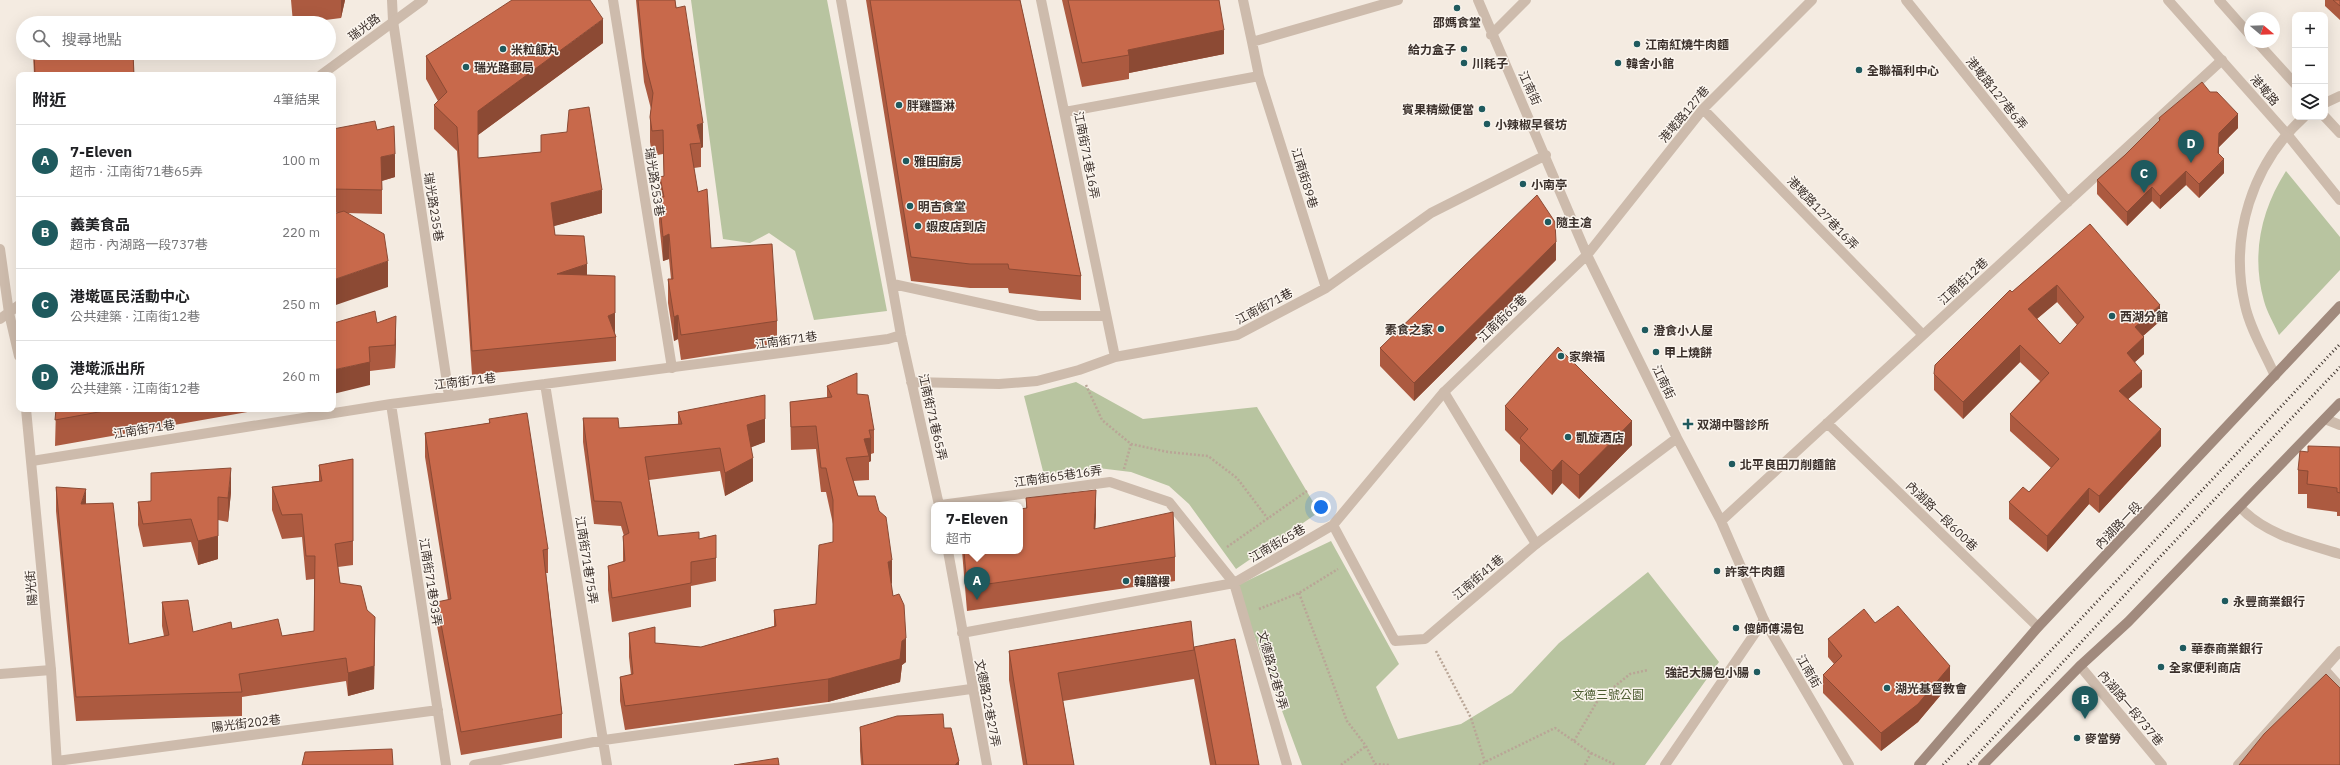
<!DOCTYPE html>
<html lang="zh-TW">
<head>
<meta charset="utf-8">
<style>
	body { margin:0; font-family:"IBM Plex Sans","Noto Sans TC",sans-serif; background:#f6f6f6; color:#202124 }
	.controls { position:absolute; right:12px; top:12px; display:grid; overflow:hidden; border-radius:8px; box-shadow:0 4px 16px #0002 }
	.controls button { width:36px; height:36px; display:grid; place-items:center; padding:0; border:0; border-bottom:1px solid #e0e0e0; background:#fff; color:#202124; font:20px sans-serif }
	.compass { position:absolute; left:2244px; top:12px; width:36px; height:36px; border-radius:50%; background:#fff; box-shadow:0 4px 16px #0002; rotate:109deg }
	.you { position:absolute; left:1321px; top:507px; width:14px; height:14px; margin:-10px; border:3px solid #fff; border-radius:50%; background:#1a73e8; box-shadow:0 0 0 6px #1a73e833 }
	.badge { display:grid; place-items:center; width:26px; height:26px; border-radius:50%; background:#1f5a5e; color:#fff; font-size:13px; font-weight:700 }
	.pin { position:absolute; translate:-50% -33px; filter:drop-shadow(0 1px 2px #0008) }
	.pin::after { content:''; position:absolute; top:21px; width:14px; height:12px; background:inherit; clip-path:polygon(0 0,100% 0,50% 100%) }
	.popup { position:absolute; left:931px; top:502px; width:92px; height:52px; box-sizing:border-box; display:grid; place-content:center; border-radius:8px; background:#fff; filter:drop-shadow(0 1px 3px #0005); font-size:13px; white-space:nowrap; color:#757577 }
	.popup b { font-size:15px; color:#202124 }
	.popup::after { content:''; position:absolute; left:50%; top:100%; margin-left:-8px; border:8px solid transparent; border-top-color:#fff }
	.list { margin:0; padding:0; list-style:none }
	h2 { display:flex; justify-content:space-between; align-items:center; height:52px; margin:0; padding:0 16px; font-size:17px }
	h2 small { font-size:13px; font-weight:400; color:#757577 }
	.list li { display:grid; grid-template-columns:26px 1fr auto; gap:12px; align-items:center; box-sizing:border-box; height:72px; padding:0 16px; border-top:1px solid #e0e0e0 }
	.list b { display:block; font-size:15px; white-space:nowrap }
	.list p { margin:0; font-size:13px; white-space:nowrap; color:#757577 }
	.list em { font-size:13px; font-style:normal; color:#757577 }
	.icon { flex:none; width:22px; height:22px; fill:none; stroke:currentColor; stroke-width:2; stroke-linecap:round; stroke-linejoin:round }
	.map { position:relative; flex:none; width:2340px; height:765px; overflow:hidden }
	.search { position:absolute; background:#fff; box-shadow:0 4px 16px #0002; left:16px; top:16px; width:320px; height:44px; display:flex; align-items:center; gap:10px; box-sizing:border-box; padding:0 14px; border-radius:22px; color:#757577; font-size:15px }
	.panel { position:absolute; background:#fff; box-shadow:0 4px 16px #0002; left:16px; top:72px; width:320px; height:340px; border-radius:8px }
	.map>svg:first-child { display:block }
</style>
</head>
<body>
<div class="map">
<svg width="2340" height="765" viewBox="0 0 2340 765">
	<rect width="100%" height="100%" fill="#f4ebe1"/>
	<path fill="#b8c4a0" d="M691 0H827L887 311 814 320 795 251 769 233 750 243 723 239Z
		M2286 171 2340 237V270L2279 335C2274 324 2267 312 2264 301 2251 255 2261 210 2286 171Z
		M1076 382 1143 419 1257 407 1319 512 1236 569 1189 504 1169 486 1131 472 1098 468 1044 475 1024 396Z
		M1331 541 1399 664 1376 687 1398 739 1461 724 1512 693 1559 643 1648 572 1719 662 1645 765H1302L1236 586Z"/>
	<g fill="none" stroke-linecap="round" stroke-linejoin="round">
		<path stroke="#b9a596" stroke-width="2.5" stroke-dasharray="2 2" stroke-linecap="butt" d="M1086 385 1102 420 1131 444 1168 452 1208 456 1237 478 1268 519
			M1124 469 1131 444
			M1227 547 1307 491
			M1299 593 1347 721 1366 746 1375 764 1389 765
			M1259 609 1299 593 1338 569
			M1436 651 1471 718 1485 762
			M1574 741 1598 700 1630 674 1648 670
			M1591 753 1616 765
			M1341 765 1366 746
			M1479 765 1555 728 1591 753 1585 765"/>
		<path stroke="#cdbbac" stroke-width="10" d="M613 0 672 368
			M1444 392 1536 544
			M0 674 51 670
			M1665 765 1764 620"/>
		<path stroke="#cdbbac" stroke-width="10" d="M392 0 393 21 449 396
			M841 0 901 335 939 505
			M1041 0 1115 357
			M1243 0 1252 42
			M1478 0 1587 255 1677 438 1721 521 1764 620 1849 765
			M1906 0 2068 202
			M1491 35 1526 0
			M2325 103 2340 96
			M1703 109 1923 335
			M1065 112 1259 76
			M893 284 1039 316H1106
			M1326 288 1259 76 1252 42 1398 0
			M2275 376C2265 353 2250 329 2245 305 2229 237 2252 164 2304 117
			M911 382 999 384 1037 381 1079 370 1115 357 1237 335 1326 288 1431 213 1546 155
			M545 384 607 765
			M391 404 446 765
			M2325 419 2340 425
			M1827 423 2038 627
			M32 461 391 404 888 339 901 335
			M941 505 1110 482 1169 502 1234 583 1287 765
			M2240 507C2264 534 2306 544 2340 554
			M1721 521 2222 60
			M1333 525 1395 641 1425 639 1536 544 1677 438
			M948 551 987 765
			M962 633 1234 583 1333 525 1444 392 1587 255 1703 109 1812 0
			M2080 666 2162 765
			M2324 669 2340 687
			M57 761 438 710
			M474 765 604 740 971 689
			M2238 765 2340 651"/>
		<path stroke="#cdbbac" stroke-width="10" d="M2168 0 2286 133 2340 200
			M2219 0 2250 35
			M2257 42 2295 84
			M321 75 423 0
			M2325 117 2340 133
			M0 249 9 313 19 356
			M0 319 19 305
			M26 409 51 670 57 765"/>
		<path stroke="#a18a7d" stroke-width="10" d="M1919 765 2038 627 2340 306
			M1983 765 2080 666 2128 622 2340 403"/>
		<path stroke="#3b302b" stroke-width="3" stroke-dasharray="1 3" stroke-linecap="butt" d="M1943 765 2340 344
			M1968 765 2157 560 2340 367"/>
	</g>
	<path fill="#ac5a40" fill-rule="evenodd" d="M291 0H345L341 18 302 23H293Z
		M636 0H675L703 147 701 148V167L694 168 698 192 711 248 777 321V345L681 360 678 339 674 341 668 303V279H671L669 259 663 261 659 222V197H660V177L664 176 663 154 652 156 650 142V117L651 109 644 82Z
		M866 0H1020L1081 276V300L1009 293 1008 288H970L911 281Z
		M1062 0H1219L1224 54 1129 73V79L1082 87Z
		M2325 0H2340V20L2325 6Z
		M603 43 478 135V158L541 152V135L602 213 553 226 555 235 587 275 615 276V334L616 337V361L472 375 457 151 434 129V105L438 101 426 79V56Z
		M33 53H133L134 75H34Z
		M2159 118 2238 128 2219 147V154L2224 173 2199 198 2186 185 2160 209 2152 201 2127 226 2097 194V180L2125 155 2159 121Z
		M333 129 377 130 395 177 382 181V214L346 213 388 287 339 213 333 212Z
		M2090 224 2160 321 2143 336 2144 354 2135 362 2142 387 2128 399 2161 446 2099 513 2089 504 2047 552 2009 519V502L2029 492 2051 468 2010 431V414L2040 381 2020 362 1963 419 1934 390V374L2012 292ZM2057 302 2077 325 2060 344 2037 319Z
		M1556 260 1414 401 1380 366V348Z
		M334 323H377L396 339 395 368 370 371V385Z
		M827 386 857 394 874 430V453L871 454V461L869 462V480L853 481 858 496 892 583 891 584 893 596 906 662 902 665 900 682 828 702 625 730 620 701V677L631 675 629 657V633L655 643 701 647 774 626V610L816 604 833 542V524L826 492H821L816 449 791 450 790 402 827 398Z
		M1505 406 1632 445 1579 499 1562 483 1552 495 1520 461V445L1505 430Z
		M56 409H264L55 446Z
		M678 412 765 442 751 447 753 481 725 496 720 471 649 480 658 536 699 539 716 535V581L691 586V607L612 622 608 590V566L623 562V536H624L621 526 594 524 583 442V418L619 428 678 424Z
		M489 419 548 549V573H546L562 714V738L461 755 437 626V602L448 600 425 457V433L489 423Z
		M2340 447V516H2337V512L2307 508V494H2298V470L2308 452Z
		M353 459V565L338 567 340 583 375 640 374 689 348 696 346 681 242 697V716L76 721 56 511V487L86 504 129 644 164 636 162 626V602L193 632 232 629 282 636 314 631V579L306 580 302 537 282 539 272 510V487L319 481V465Z
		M231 492 228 522 218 520V559L198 565 191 542 143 547 138 525V502L151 501Z
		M1026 498 1096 514 1095 529 1175 557V581L967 611 962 551H1020L1026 508Z
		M1875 623 1950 684 1918 722 1881 751 1823 693V675L1834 664 1828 657V639Z
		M1194 647 1259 765H1210L1194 679 1063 701 1074 765H1023L1009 680V651Z
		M860 727 944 728 959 765H861L860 751Z"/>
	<path fill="#8c4a34" d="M341 0H345L341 18Z
		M603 19V43L478 135V111Z
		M1224 30V54L1129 73V55L1128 50Z
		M2238 114V128L2219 147 2218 166 2224 159V173L2199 198V184L2218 153 2219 133Z
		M703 123V147L701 148V143L697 125Z
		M395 154V177L381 181V157Z
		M2186 171V185L2160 209V196Z
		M2152 187V201L2127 226V212Z
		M602 190V213L551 227V203Z
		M669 234V259L663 261V237Z
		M1556 242V260L1414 401V383Z
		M388 261V287L333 306V280Z
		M587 264V287L557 274Z
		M2057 285V302L2028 326V309Z
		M2160 305V321L2135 343V327Z
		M615 313V336L608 316Z
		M678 315V339L674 341V317Z
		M396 316V339L395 368V345Z
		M2144 337V354L2127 369V353Z
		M2020 345V362L1963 419V402Z
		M370 362V385L333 394V370Z
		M2142 371V387L2119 407V391Z
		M765 395V442L747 449V425Z
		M1632 421V445L1579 499V475Z
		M2161 429V446L2099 513V496Z
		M871 438V461L869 462V456L864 439Z
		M753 458V481L725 496V473Z
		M1562 460V483L1552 495V471Z
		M231 468V492L228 522V498Z
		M2089 488V504L2047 552V536Z
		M86 489V513L81 504Z
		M1096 490V514L1094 553V529Z
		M218 536V559L198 565V541Z
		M892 560V583L888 586V562Z
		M375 617 374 689 348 696V673Z
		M906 638V662L902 665 900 682 828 702V679L902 641Z
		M1950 666V684L1918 722 1881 751V733Z
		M959 761V765H955Z"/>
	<path fill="#c8694b" stroke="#8c4a34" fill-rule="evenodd" d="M512 0H590L603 19 478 111V158L541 152V135L567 132 569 110 589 107 602 190 551 203 555 235 584 236 587 264 557 274 615 276V313L608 316 616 337 472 351 457 127 434 105 447 92 426 56Z
		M638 0H675L676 8 685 6 703 123 697 125 701 143 690 144 698 192 707 189 711 248 772 244 777 321 681 335 678 315 674 317 668 279H673L669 234 663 237 659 197H664L660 177 664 176 663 130 652 131 650 117 653 93 644 58Z
		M870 0H1020L1081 276 1009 269 1008 264H970L911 257Z
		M1068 0H1219L1224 30 1128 50 1129 55 1082 63Z
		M2333 0H2340V6Z
		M121 20V23H90Z
		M34 53H133L134 75H35Z
		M2202 82 2210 92H2217L2238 114 2219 133 2218 153 2224 159 2199 184 2186 171 2160 196 2152 187 2127 212 2097 180 2125 155 2160 120 2159 118Z
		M375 121 377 130 394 126 395 154 381 157 382 190 333 189V129Z
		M1537 195 1555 222 1556 242 1414 383 1380 348Z
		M344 211 384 234 388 261 333 280V214Z
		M2090 224 2160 305 2135 327 2144 337 2127 353 2142 371 2119 391 2161 429 2099 496 2089 488 2047 536 2009 502 2023 487 2029 492 2059 459 2010 414 2049 373 2020 345 1963 402 1934 374 1935 365 2010 290 2012 292ZM2057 285 2084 317 2060 344 2028 309Z
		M375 311 377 323 396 316 395 345 369 347 370 362 333 370V316L334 323Z
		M1558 347 1632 421 1579 475 1562 460 1552 471 1520 438 1528 429 1505 406Z
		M857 373V394L868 395 874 430H869L871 438 864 439 869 456 846 458 858 496H875L879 511 886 517 892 560 888 562 893 596 899 594 904 605 906 638 902 641 900 659 828 679 625 706 620 677 633 674 629 633 655 627V643L701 647 776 626 774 610 816 604 819 545 833 542V500L826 468H821L816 426 791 427 790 402 832 397 827 386Z
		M765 395V419L747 425 753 458 725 473 720 448 645 457 658 536 699 532V539L716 535V558L691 562V583L612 598 608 566 625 561 623 536 629 533 621 502 594 501 583 418H618L619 428 682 424 678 412Z
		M56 409H115L55 420Z
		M527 413 548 549 543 550 562 714 461 732 437 602 451 599 425 433 490 423 489 419Z
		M2308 446 2340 447V493L2337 492V488L2307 484 2308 471 2298 470 2300 451 2308 452Z
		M353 459V541L335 544 340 583 361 586 367 610 375 617 374 666 348 673 346 658 239 674 242 692 76 697 56 487 86 489 81 504 113 503 129 644 169 635 162 602 188 600 193 632 231 622 232 629 278 619 282 636 314 631 315 556H306L302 514 282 515 272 487 322 481 319 465Z
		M231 468 228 498 218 497V536L198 541 191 519 143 524 138 502 151 501V473Z
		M1096 490 1094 529 1173 512 1175 557 967 587 964 551H1020V509L1027 508 1026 498Z
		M1898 606 1950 666 1918 704 1881 733 1823 675 1842 656 1828 639 1864 609 1875 623Z
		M1191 621 1194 650 1058 673 1074 765H1027L1009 651Z
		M1235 639 1259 765H1216L1194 647Z
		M2326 674 2340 688V765H2239L2264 734Z
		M943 714 944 728H951L959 761 955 765H863L860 727 897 716Z
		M392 749 393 765H302L305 752Z
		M778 758 779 765H734Z"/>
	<g fill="#1f5a5e" stroke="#fbf5ee" stroke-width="1.5">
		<circle cx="1457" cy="8" r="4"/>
		<circle cx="1637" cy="44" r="4"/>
		<circle cx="503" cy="49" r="4"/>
		<circle cx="1464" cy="49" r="4"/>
		<circle cx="1464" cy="63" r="4"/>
		<circle cx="1618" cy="63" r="4"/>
		<circle cx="466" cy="67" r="4"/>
		<circle cx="1859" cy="70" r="4"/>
		<circle cx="899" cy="105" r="4"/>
		<circle cx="1482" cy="109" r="4"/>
		<circle cx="1487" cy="124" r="4"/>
		<circle cx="906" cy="161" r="4"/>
		<circle cx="1523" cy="184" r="4"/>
		<circle cx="910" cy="206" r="4"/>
		<circle cx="1548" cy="222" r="4"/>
		<circle cx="918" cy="226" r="4"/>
		<circle cx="2112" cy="316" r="4"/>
		<circle cx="1441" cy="329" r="4"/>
		<circle cx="1645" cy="330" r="4"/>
		<circle cx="1656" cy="352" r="4"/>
		<circle cx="1561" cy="356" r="4"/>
		<path d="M1686 418h4v4h4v4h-4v4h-4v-4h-4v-4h4z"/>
		<circle cx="1568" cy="437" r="4"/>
		<circle cx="1732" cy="464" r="4"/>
		<circle cx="1717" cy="571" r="4"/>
		<circle cx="1126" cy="581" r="4"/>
		<circle cx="2225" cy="601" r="4"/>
		<circle cx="1736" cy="628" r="4"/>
		<circle cx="2183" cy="648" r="4"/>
		<circle cx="2161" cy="667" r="4"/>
		<circle cx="1757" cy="672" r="4"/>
		<circle cx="1887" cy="688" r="4"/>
		<circle cx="2077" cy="738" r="4"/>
	</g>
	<g text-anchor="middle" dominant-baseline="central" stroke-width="3" stroke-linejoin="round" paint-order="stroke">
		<g font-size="12" font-weight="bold" fill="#3b302b" stroke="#fbf5ee" text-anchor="start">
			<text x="1457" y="22" text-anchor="middle">邵媽食堂</text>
			<text x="1645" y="44">江南紅燒牛肉麵</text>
			<text x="511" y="49">米粒飯丸</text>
			<text x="1456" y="49" text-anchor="end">給力盒子</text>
			<text x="1472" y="63">川耗子</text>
			<text x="1626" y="63">韓舍小館</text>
			<text x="474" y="67">瑞光路郵局</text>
			<text x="1867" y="70">全聯福利中心</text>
			<text x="907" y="105">胖雞醬淋</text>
			<text x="1474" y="109" text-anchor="end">賓果精緻便當</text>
			<text x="1495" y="124">小辣椒早餐坊</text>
			<text x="914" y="161">雅田廚房</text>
			<text x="1531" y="184">小南亭</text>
			<text x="918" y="206">明吉食堂</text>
			<text x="1556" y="222">隨主凔</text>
			<text x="926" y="226">蝦皮店到店</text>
			<text x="2120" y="316">西湖分館</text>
			<text x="1433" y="329" text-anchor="end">素食之家</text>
			<text x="1653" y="330">澄食小人屋</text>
			<text x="1664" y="352">甲上燒餅</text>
			<text x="1569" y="356">家樂福</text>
			<text x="1697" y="424">双湖中醫診所</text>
			<text x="1576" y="437">凱旋酒店</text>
			<text x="1740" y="464">北平良田刀削麵館</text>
			<text x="1725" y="571">許家牛肉麵</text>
			<text x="1134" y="581">韓膳樓</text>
			<text x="2233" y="601">永豐商業銀行</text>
			<text x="1744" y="628">傻師傅湯包</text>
			<text x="2191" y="648">華泰商業銀行</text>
			<text x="2169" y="667">全家便利商店</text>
			<text x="1749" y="672" text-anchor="end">強記大腸包小腸</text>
			<text x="1895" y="688">湖光基督教會</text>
			<text x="2085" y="738">麥當勞</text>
		</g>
		<g font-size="12" fill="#3b302b" stroke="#fbf5ee">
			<text transform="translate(364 27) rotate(-37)">瑞光路</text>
			<text transform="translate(1530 88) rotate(65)">江南街</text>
			<text transform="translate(2265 90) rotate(49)">港墘路</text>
			<text transform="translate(1997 93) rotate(51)">港墘路127巷6弄</text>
			<text transform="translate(1684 114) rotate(-50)">港墘路127巷</text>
			<text transform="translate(1087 155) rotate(79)">江南街71巷16弄</text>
			<text transform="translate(1305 178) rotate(73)">江南街89巷</text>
			<text transform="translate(655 182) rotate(81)">瑞光路253巷</text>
			<text transform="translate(434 207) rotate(81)">瑞光路235巷</text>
			<text transform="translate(1823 213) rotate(46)">港墘路127巷16弄</text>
			<text transform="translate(1963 281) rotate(-43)">江南街12巷</text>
			<text transform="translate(1264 306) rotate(-28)">江南街71巷</text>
			<text transform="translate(1502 318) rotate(-44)">江南街65巷</text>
			<text transform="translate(786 340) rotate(-8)">江南街71巷</text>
			<text transform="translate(465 381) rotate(-7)">江南街71巷</text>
			<text transform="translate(1664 382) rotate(64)">江南街</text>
			<text transform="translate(933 417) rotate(77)">江南街71巷65弄</text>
			<text transform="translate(144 429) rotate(-9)">江南街71巷</text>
			<text transform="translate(1058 476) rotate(-8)">江南街65巷16弄</text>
			<text transform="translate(1942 516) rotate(44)">內湖路一段600巷</text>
			<text transform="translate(2118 525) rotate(-46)">內湖路一段</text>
			<text transform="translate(1277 543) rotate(-30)">江南街65巷</text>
			<text transform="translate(587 560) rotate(81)">江南街71巷75弄</text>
			<text transform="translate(1478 577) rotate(-40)">江南街41巷</text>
			<text transform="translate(431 582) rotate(81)">江南街71巷93弄</text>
			<text transform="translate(31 588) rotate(-95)">陽光街</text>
			<text transform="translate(1273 670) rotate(74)">文德路22巷9弄</text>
			<text transform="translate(1809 671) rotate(60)">江南街</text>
			<text transform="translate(988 703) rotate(79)">文德路22巷27弄</text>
			<text transform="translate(2131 708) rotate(50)">內湖路一段737巷</text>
			<text transform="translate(246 723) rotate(-7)">陽光街202巷</text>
		</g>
		<g font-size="12" fill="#4a5a2e" stroke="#fbf5ee">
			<text x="1608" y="694">文德三號公園</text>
		</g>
	</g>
</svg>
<div class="controls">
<button>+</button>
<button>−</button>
<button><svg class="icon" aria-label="layers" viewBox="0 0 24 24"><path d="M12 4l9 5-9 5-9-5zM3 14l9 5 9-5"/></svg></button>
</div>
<svg class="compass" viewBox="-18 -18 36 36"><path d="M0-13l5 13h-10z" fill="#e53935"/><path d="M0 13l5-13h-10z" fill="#757577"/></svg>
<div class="you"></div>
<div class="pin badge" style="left:977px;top:600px">A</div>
<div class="popup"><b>7-Eleven</b>超市</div>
<div class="pin badge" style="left:2085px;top:719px">B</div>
<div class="pin badge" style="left:2144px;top:193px">C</div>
<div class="pin badge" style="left:2191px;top:163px">D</div>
<div class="search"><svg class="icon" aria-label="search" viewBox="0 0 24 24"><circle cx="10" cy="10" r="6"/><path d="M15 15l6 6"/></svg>搜尋地點</div>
<section class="panel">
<h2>附近<small>4筆結果</small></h2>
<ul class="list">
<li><span class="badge">A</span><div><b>7-Eleven</b><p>超市 · 江南街71巷65弄</p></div><em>100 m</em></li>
<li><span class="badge">B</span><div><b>義美食品</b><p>超市 · 內湖路一段737巷</p></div><em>220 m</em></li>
<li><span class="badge">C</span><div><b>港墘區民活動中心</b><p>公共建築 · 江南街12巷</p></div><em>250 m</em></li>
<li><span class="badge">D</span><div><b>港墘派出所</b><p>公共建築 · 江南街12巷</p></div><em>260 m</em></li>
</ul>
</section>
</div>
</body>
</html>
